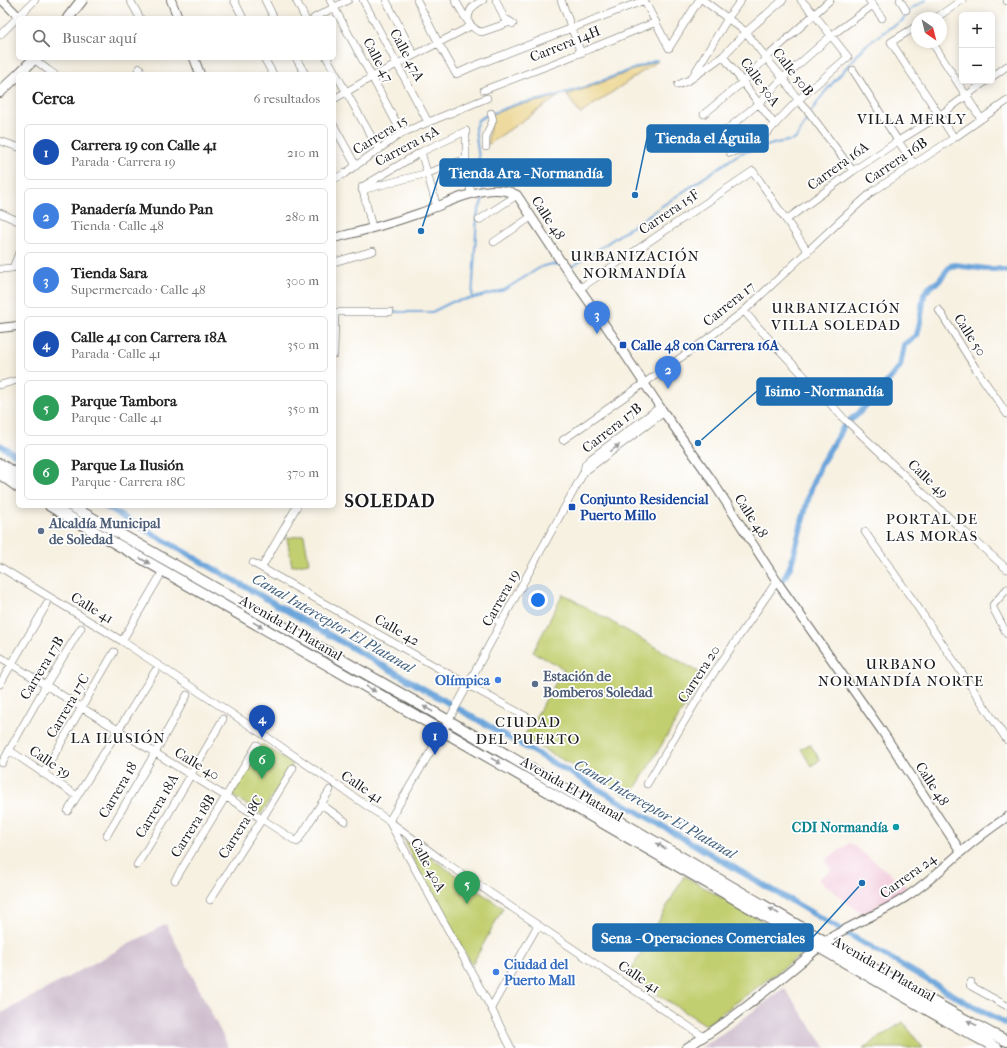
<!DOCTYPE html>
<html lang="es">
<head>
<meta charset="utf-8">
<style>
	body { margin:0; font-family:"IM FELL French Canon",serif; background:#f2f2f2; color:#222 }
	.controls { position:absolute; right:12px; top:12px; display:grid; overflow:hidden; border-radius:6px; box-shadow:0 2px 10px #0003 }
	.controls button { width:36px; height:36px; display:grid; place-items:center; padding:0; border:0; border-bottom:1px solid #e0e0e0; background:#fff; color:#222; font:20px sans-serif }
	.compass { position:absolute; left:911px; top:12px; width:36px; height:36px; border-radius:50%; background:#fff; box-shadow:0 2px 10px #0003; rotate:145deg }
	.you { position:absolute; left:538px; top:600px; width:14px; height:14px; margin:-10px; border:3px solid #fff; border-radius:50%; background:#1a73e8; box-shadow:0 0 0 6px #1a73e833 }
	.badge { display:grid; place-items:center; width:26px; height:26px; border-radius:50%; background:#b45309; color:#fff; font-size:13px; font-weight:700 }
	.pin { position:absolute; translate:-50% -33px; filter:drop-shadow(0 1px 2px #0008) }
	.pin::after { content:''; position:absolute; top:21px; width:14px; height:12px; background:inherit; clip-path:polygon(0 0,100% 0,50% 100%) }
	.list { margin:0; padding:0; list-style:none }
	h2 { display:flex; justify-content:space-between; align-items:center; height:52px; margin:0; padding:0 16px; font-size:17px }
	h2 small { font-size:13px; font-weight:400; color:#767676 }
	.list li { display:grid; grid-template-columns:26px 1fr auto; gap:12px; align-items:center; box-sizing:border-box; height:56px; margin:0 8px 8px; padding:0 8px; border:1px solid #e0e0e0; border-radius:6px }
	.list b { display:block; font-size:15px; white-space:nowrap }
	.list p { margin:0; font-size:13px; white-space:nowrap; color:#767676 }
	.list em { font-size:13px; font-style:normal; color:#767676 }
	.icon { flex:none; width:22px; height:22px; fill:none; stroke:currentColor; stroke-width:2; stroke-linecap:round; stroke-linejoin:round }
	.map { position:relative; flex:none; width:1007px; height:1048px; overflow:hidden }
	.search { position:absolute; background:#fff; box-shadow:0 2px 10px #0003; left:16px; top:16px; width:320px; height:44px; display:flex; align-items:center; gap:10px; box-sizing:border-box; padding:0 14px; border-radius:6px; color:#767676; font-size:15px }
	.panel { position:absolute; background:#fff; box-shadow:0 2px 10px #0003; left:16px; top:72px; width:320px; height:436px; border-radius:6px }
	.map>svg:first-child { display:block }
</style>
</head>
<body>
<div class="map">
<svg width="1007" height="1048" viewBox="0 0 1007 1048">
	<rect width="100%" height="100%" fill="#fff"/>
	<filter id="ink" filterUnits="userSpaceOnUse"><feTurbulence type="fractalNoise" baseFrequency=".025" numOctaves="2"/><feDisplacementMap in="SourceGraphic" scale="8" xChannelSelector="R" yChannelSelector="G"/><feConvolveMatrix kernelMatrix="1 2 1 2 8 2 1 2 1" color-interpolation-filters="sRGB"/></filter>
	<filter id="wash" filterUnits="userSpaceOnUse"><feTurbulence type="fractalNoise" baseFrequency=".012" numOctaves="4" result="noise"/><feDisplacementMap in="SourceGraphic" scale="16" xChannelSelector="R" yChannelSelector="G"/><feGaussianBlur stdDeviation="0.9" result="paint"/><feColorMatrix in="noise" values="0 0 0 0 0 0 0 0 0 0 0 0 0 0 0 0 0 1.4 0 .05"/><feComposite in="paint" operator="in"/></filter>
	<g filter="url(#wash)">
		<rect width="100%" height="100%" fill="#f7f1e2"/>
		<path fill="#f3cfde" d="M850 843 908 887 863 915 818 879 832 870 825 860Z"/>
		<path fill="#cfbdce" d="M166 924 229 1048H0V1014Z
			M784 988 826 1048H700L732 1027Z"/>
		<path fill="#c2cf70" stroke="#6f7646" d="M304 535 309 563 292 566 287 538Z
			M563 594 704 675 630 797 523 738 564 669 533 652Z
			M262 744 293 764 261 814 230 794Z
			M810 744 820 760 811 766 801 749Z
			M405 840 503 908 472 965 415 864Z
			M684 876 810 948 706 1025 628 976Z
			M903 1022 923 1048H863Z"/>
		<path fill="#eeda9e" stroke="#857b5d" d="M656 61H658L580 114 567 95 603 82Z
			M560 95 487 145 492 114 517 105 544 100Z"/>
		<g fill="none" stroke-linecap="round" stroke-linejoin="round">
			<path stroke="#6aa4da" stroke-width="2" d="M811 112 824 93 865 46 888 29 902 21 911 9 926 0
				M493 113 517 104 545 99 585 87 657 60
				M483 190 475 128 478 120 489 114
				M568 266 571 267 575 265 736 156 741 153 761 148 776 143 794 140 798 136 801 129 809 116
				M472 299 477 217C478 209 483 202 484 194
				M393 311 398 312H432L452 302 478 297 504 290 541 267C549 264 553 264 561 265"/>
			<path stroke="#6aa4da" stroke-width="6" d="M0 445 18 456
				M104 506 583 780 969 1004 1007 1024
				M783 580 790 567 793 557 811 488 821 464 846 423 857 415 889 380 900 366 904 345 917 335 920 322 924 294 930 287 939 281 948 269 951 266 955 265 986 269H997L1007 271"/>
		</g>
	</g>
	<g filter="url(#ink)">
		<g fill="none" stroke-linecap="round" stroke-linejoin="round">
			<g stroke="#696761" stroke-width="8">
				<path id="minor" d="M130 0 140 18
					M234 0 243 18
					M265 0 274 18
					M296 0 305 18
					M330 0 372 77 402 133
					M363 0 428 122
					M386 0 414 55
					M417 0 438 42 456 74 474 66 645 0
					M455 0C461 9 470 31 482 32L511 22 513 24
					M496 0 504 18 511 22
					M561 0 581 53
					M644 0 669 48
					M703 0 746 32 766 58 783 78 798 100 808 111 853 171
					M869 0 882 18
					M900 0 906 10
					M1007 0V1
					M314 18 348 0
					M936 18 962 0
					M468 21C469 9 472 6 483 0
					M917 26 891 42 909 70 925 93 954 138
					M0 35 35 0
					M932 42 981 119
					M669 48 699 0
					M723 56 775 125
					M264 58 273 74
					M296 58 305 74
					M327 58 379 150
					M34 59 48 70 54 74
					M853 70 898 141 914 164
					M136 74 140 68
					M992 77 1007 66
					M691 79 723 56 746 32 783 0
					M678 85 691 79 728 18 741 0
					M484 90 560 61 656 22
					M334 99 372 77 471 26
					M704 114 743 82 766 58 830 0
					M334 126 356 166
					M719 136 759 103 783 78 832 35 873 5
					M0 141 18 147
					M486 147V137L493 120 491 113
					M421 152 437 207
					M730 153 751 146 761 139 798 100 848 57 814 14 801 0
					M334 179 344 174 402 133 487 98
					M362 190 428 173 466 159
					M0 213 18 221
					M479 220 517 195
					M786 220 853 171 898 141 939 116 986 81
					M372 227 362 187 421 152 466 131V159L471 193
					M494 242 531 217
					M334 262 373 251
					M0 269 13 268 18 255
					M579 289 753 171 808 252
					M939 310 976 369 1007 414
					M744 311C776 349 813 383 845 420
					M334 312H390
					M334 354 335 312
					M0 385 18 380
					M849 423 958 526 1007 569
					M563 440 703 342 744 311 841 220 872 192 954 138 1007 101
					M584 472 585 465 589 460 660 407
					M865 532 915 603 1007 740
					M253 563 468 685 529 718
					M0 567 122 641 267 737 389 821 443 861 704 1037
					M262 567 297 506
					M1007 589 993 605V608L1007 634
					M495 619 496 620
					M122 641 163 571
					M0 657 262 819 297 842 330 790
					M0 684 47 604
					M9 750 77 796
					M2 763 46 685 81 628
					M43 774 114 652
					M647 784 709 680 777 581
					M321 804 345 821
					M68 811 155 671
					M389 821 443 731 501 623 584 472 663 413
					M390 823 491 1008 511 1048
					M107 835 155 753 187 695
					M137 865 166 818 223 719
					M175 880 257 745
					M210 900 262 819 293 768
					M971 982 970 985 971 986 1007 1006
					M491 1008 538 925"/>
			</g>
			<g stroke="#696761" stroke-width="10">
				<path id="tertiary" d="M2 0 20 18
					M171 0 178 18
					M194 58 200 74
					M334 238C363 231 392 223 420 213 441 206 462 194 484 191 495 189 506 189 517 195L560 260 612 335 660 407 711 479 780 586 882 731 961 852
					M0 328 18 326
					M686 1048C739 1016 785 975 833 936 857 922 883 912 906 897 926 884 943 868 961 852 975 840 991 828 1007 817"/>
			</g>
			<g stroke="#696761" stroke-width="12">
				<path id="secondary" d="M68 18 82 0
					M19 74 35 58
					M0 92 18 75
					M0 464 18 475
					M0 474 18 487
					M50 506 443 731 947 1021 997 1048
					M71 506 449 721 826 942 953 1013 992 1034 1007 1041"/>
			</g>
			<use href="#minor" stroke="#fff" stroke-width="7"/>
			<use href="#tertiary" stroke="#fff" stroke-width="8"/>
			<use href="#secondary" stroke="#fff" stroke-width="10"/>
		</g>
		<defs><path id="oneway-solid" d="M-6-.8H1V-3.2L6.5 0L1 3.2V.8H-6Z"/></defs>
		<g fill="#999">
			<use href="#oneway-solid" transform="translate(615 448) rotate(-37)"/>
			<use href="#oneway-solid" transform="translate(145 561) rotate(30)"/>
			<use href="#oneway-solid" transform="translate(258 625) rotate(30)"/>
			<use href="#oneway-solid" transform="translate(371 689) rotate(30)"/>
			<use href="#oneway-solid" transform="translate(428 709) rotate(-150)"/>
			<use href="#oneway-solid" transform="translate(496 761) rotate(30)"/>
			<use href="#oneway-solid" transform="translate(661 846) rotate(-150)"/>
			<use href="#oneway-solid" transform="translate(774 911) rotate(-150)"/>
			<use href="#oneway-solid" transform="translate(972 1023) rotate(-152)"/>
		</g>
	</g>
	<g fill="#1a4fb4" stroke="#fff" stroke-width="1.5">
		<rect x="619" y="341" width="8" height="8" rx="2"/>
		<rect x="568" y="503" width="8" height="8" rx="2"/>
	</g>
	<g fill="#5c6f8a" stroke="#fff" stroke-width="1.5">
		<circle cx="41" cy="531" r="4"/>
		<circle cx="535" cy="684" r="4"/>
	</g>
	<g fill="#3f7fe0" stroke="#fff" stroke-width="1.5">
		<circle cx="498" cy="680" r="4"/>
		<circle cx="496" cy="972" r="4"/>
	</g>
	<circle fill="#0f9aa8" stroke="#fff" stroke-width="1.5" cx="896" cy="827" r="4"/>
	<g text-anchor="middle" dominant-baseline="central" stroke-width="3.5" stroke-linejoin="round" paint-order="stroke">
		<g font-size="14" fill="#1c1c1c" stroke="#fff">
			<text transform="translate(565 44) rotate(-22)">Carrera 14H</text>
			<text transform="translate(407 55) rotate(62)">Calle 47A</text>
			<text transform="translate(378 60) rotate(62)">Calle 47</text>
			<text transform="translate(793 72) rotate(52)">Calle 50B</text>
			<text transform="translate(760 82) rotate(54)">Calle 50A</text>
			<text transform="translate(380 135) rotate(-32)">Carrera 15</text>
			<text transform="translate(407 146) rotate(-28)">Carrera 15A</text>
			<text transform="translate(896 161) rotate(-34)">Carrera 16B</text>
			<text transform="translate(838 166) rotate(-36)">Carrera 16A</text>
			<text transform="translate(669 212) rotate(-34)">Carrera 15F</text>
			<text transform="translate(548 218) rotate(57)">Calle 48</text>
			<text transform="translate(729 304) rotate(-39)">Carrera 17</text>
			<text transform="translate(970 335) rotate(57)">Calle 50</text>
			<text transform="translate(612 428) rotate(-38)">Carrera 17B</text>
			<text transform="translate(928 479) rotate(43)">Calle 49</text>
			<text transform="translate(751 516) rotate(57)">Calle 48</text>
			<text transform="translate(501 598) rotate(-61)">Carrera 19</text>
			<text transform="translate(92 608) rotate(31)">Calle 41</text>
			<text transform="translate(291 628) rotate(30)">Avenida El Platanal</text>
			<text transform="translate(397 630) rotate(30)">Calle 42</text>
			<text transform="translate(42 668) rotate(-59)">Carrera 17B</text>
			<text transform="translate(699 674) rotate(-57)">Carrera 20</text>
			<text transform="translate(68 706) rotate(-60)">Carrera 17C</text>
			<text transform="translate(50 762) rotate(34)">Calle 39</text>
			<text transform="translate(197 764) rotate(31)">Calle 40</text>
			<text transform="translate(932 784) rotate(57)">Calle 48</text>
			<text transform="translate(362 787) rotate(34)">Calle 41</text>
			<text transform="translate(572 789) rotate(30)">Avenida El Platanal</text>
			<text transform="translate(118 790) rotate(-60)">Carrera 18</text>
			<text transform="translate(157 806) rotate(-60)">Carrera 18A</text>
			<text transform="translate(193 826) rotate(-58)">Carrera 18B</text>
			<text transform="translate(241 827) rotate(-58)">Carrera 18C</text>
			<text transform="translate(428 865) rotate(62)">Calle 40A</text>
			<text transform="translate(908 876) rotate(-36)">Carrera 24</text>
			<text transform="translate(884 969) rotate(30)">Avenida El Platanal</text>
			<text transform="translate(639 977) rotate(34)">Calle 41</text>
		</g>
		<g font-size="14" font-weight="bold" fill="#164399" stroke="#fff" text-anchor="start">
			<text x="631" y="345">Calle 48 con Carrera 16A</text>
			<text x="580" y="499">Conjunto Residencial<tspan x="580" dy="16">Puerto Millo</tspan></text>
		</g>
		<g font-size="14" font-weight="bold" fill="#4e5e75" stroke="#fff" text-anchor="start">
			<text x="49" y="523">Alcaldía Municipal<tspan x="49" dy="16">de Soledad</tspan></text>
			<text x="543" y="676">Estación de<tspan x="543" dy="16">Bomberos Soledad</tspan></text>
		</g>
		<g font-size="14" font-weight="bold" fill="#366cbe" stroke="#fff" text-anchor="end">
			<text x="490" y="680">Olímpica</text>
			<text x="504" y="964" text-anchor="start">Ciudad del<tspan x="504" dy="16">Puerto Mall</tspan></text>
		</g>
		<g font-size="14" font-weight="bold" fill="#0d838f" stroke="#fff" text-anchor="end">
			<text x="888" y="827">CDI Normandía</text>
		</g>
		<g font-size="15" letter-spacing="1" fill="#1c1c1c" stroke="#fff">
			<text x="912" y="119">VILLA MERLY</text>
			<text x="635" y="256">URBANIZACIÓN<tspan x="635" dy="17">NORMANDÍA</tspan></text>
			<text x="836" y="308">URBANIZACIÓN<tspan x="836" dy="17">VILLA SOLEDAD</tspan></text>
			<text x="932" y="519">PORTAL DE<tspan x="932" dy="17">LAS MORAS</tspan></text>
			<text x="901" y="664">URBANO<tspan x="901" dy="17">NORMANDÍA NORTE</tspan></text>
			<text x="528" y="722">CIUDAD<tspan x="528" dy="17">DEL PUERTO</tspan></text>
			<text x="118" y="738">LA ILUSIÓN</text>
		</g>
		<g font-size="15" font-style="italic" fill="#43607b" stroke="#fff">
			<text transform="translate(333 623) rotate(30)">Canal Interceptor El Platanal</text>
			<text transform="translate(655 809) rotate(30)">Canal Interceptor El Platanal</text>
		</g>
		<g font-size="18" font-weight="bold" letter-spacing="1" fill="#1c1c1c" stroke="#fff">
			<text x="390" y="501">SOLEDAD</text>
		</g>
	</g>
	<path fill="none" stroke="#1f6fb2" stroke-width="1.5" d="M635 195L647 138M421 231L440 172M698 443L757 391M862 883L813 937"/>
	<g fill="#1f6fb2" stroke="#fff" stroke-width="1.5">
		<circle cx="635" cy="195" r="4"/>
		<circle cx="421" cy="231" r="4"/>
		<circle cx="698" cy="443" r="4"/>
		<circle cx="862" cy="883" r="4"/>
	</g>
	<g fill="#1f6fb2" stroke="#1f6fb2" stroke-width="1.5">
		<rect x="647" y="125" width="121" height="27" rx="4"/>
		<rect x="440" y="159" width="171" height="27" rx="4"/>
		<rect x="757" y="378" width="135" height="27" rx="4"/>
		<rect x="593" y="924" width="220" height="27" rx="4"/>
	</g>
	<g font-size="15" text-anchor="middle" font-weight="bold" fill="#fff">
		<text x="708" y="143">Tienda el Águila</text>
		<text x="526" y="178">Tienda Ara - Normandía</text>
		<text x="824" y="396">Isimo - Normandía</text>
		<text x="703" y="943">Sena - Operaciones Comerciales</text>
	</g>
</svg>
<div class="controls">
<button>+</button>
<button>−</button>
</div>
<svg class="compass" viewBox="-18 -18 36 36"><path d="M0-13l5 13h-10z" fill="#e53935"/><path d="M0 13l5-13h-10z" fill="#767676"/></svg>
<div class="you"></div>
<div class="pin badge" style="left:435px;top:755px;background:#1a4fb4">1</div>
<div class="pin badge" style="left:668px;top:389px;background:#3f7fe0">2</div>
<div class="pin badge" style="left:597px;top:334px;background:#3f7fe0">3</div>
<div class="pin badge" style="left:262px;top:738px;background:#1a4fb4">4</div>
<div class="pin badge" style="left:467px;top:904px;background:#2e9e5b">5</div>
<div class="pin badge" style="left:262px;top:779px;background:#2e9e5b">6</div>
<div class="search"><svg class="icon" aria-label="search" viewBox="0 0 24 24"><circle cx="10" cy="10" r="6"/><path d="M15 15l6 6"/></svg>Buscar aquí</div>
<section class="panel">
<h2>Cerca<small>6 resultados</small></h2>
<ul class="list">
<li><span class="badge" style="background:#1a4fb4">1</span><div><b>Carrera 19 con Calle 41</b><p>Parada · Carrera 19</p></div><em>210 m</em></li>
<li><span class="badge" style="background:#3f7fe0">2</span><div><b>Panadería Mundo Pan</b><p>Tienda · Calle 48</p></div><em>280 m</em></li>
<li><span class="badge" style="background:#3f7fe0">3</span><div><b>Tienda Sara</b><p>Supermercado · Calle 48</p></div><em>300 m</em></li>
<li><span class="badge" style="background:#1a4fb4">4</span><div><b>Calle 41 con Carrera 18A</b><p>Parada · Calle 41</p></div><em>350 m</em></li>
<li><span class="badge" style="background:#2e9e5b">5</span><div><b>Parque Tambora</b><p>Parque · Calle 41</p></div><em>350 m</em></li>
<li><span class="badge" style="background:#2e9e5b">6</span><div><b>Parque La Ilusión</b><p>Parque · Carrera 18C</p></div><em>370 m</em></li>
</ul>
</section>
</div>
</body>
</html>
